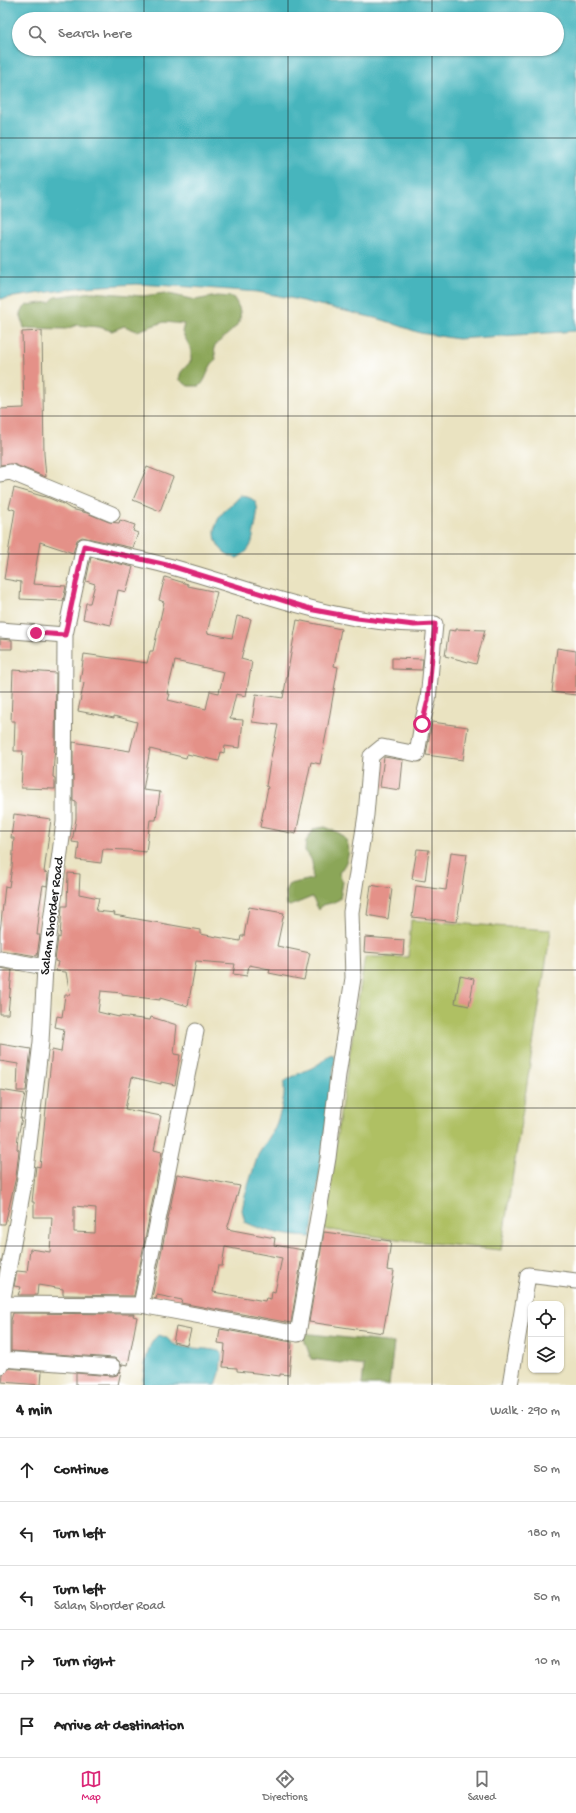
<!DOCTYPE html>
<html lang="en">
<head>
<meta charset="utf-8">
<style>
	body { margin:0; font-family:"Gochi Hand",sans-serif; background:#f6f6f6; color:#222 }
	.controls { position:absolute; right:12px; bottom:12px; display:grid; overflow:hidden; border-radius:8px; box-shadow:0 1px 3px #0004 }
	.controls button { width:36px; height:36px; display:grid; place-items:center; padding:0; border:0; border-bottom:1px solid #e0e0e0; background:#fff; color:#222; font:20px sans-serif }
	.stop { position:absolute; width:12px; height:12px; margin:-9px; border:3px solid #db2777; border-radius:50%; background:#fff }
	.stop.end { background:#db2777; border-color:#fff; box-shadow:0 1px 4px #0008 }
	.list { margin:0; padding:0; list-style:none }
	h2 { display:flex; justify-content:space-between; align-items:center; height:52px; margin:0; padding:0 16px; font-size:17px }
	h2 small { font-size:13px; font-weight:400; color:#767676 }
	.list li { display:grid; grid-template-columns:26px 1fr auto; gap:12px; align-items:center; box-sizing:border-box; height:64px; padding:0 16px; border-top:1px solid #e0e0e0 }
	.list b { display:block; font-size:15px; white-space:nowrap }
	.list p { margin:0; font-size:13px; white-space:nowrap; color:#767676 }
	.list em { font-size:13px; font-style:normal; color:#767676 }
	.icon { flex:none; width:22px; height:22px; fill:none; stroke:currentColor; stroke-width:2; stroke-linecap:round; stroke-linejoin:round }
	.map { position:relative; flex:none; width:576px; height:1385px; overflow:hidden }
	.search { position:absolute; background:#fff; box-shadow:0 1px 3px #0004; left:12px; right:12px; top:12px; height:44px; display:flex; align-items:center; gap:10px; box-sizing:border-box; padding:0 14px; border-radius:22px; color:#767676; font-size:15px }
	.sheet { height:372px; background:#fff }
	nav { display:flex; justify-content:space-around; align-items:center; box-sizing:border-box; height:56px; border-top:1px solid #e0e0e0; background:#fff; font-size:11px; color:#767676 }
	nav a { display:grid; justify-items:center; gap:2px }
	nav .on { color:#db2777 }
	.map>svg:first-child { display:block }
</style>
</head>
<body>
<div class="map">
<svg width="576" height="1385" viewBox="0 0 576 1385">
	<rect width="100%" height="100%" fill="#fff"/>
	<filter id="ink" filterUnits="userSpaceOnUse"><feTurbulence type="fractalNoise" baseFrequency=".025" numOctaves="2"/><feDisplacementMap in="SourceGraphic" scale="8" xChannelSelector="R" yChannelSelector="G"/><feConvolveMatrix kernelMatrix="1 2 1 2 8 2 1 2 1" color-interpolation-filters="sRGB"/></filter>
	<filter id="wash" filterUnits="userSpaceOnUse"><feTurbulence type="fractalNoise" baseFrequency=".012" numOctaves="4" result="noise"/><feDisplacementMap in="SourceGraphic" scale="16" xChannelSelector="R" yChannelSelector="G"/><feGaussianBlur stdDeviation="0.9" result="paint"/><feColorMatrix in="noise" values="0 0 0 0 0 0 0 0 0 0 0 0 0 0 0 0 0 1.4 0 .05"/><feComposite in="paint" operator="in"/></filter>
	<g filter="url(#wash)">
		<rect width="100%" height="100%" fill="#eae3c1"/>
		<path fill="#afc063" stroke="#666e40" d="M411 920 551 930 501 1250 412 1241 322 1229 365 957H408Z"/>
		<path fill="#8ba659" stroke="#54613a" d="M93 292 143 296 165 293 195 300 217 296 233 297C252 324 230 329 214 347L216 359C206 369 209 376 200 386H188L179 379 181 372 191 361V349L182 332 184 324 164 322 137 331 124 326 112 331 99 327 77 325 66 329 24 328 20 312 27 305 50 302 55 297Z
			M325 827C330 829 338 832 342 835 354 847 348 862 339 873L343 882 340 899 332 903 322 905 319 910 312 897 290 906 287 905 286 889 289 884 312 879C313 866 314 860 305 851L306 841 314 829Z
			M302 1333 394 1343 389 1385H362L364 1366 311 1359Z"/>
		<path fill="#46b5bd" stroke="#31686c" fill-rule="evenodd" d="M0 0H576V331L458 339 420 333 383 320 290 298 258 292 191 287 137 284 84 287 0 299ZM19 19H557V49H19Z
			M240 496C262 497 258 511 255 527 253 534 253 543 249 548 246 553 242 555 237 558 217 554 209 534 220 516 225 509 234 504 240 496Z
			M333 1054 335 1059 311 1237C287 1236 265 1232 245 1222L242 1210 245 1195 258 1155 275 1128 281 1110 284 1095V1082C296 1073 309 1071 320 1063 325 1059 327 1055 333 1054Z
			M158 1335C170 1337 168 1342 176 1345 191 1350 207 1347 222 1352L220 1373 216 1385H142C145 1370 145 1345 158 1335Z"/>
		<g id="blocks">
			<path fill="#e49188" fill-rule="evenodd" d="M42 331 44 454 46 477 13 464 0 465V409L24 408 22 332Z
				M147 467 173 477 160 511 133 500Z
				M14 488 49 498 63 504 71 509 87 513 109 522 119 523 120 520 135 525 133 531 138 533 133 548 82 537 77 540 73 553 40 542 33 584 66 586 63 601 20 599 21 582 4 579 15 510 9 508Z
				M91 557 133 567 126 592 118 590 111 625 83 619 86 603H90L95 584 86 581Z
				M165 577 188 584V586L217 592 207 633 232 638 237 616 251 619 241 659 252 662 246 696 236 694 230 719 243 720 240 748 225 746 224 753 221 752 219 761 187 754 186 758 150 749 143 790 160 792 156 820H150L146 852 128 850 103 849 101 863 77 860 79 843 72 842 76 819V802L73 801V742L130 751 137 722 114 716V718L78 711 84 683 80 682 84 654 147 663 150 651H153L164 602 159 600ZM175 661 224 672 219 693 210 691 206 709 168 700 170 694H167Z
				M297 620 341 629 334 666 338 667 328 725 320 764 311 762 296 834 260 827 268 787 266 786 270 762 278 725 252 722 256 694 283 698Z
				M456 629 485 630 476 664 445 656 449 630 456 631Z
				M0 639 12 640V649H0Z
				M557 648 576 651V695L552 692Z
				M392 658 423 659 422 670 392 669Z
				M13 670 56 673 55 743 53 777 55 778V789L21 788 23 751H14L15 721H11Z
				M432 722 468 727 463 760 426 755Z
				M384 757 403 760 400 790 380 787Z
				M14 814 51 819 44 872 48 873 47 886 43 885 38 916 39 917 37 935H40L37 956 0 950V932L5 886 9 887 12 867 14 838H11Z
				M417 849 429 850 425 881 412 879Z
				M451 852 467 854 457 922 412 917 416 886 446 890Z
				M68 873 80 874 79 894 99 898 96 911 115 913 114 915 200 930V934L240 941 241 936H244L249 907 284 913 277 946 310 953 304 980 269 973 270 969 249 965 247 976 233 974 235 964 196 961 188 1006 160 998V1000L122 995V993L101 991 98 1012 119 1017V1016L150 1020 151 1017 177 1025 174 1054 180 1055 175 1085 161 1082V1084L132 1077 125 1109 161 1116 154 1150 162 1152 134 1296 63 1295V1289L38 1285 37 1295H18L21 1287 14 1286 17 1271 27 1272 30 1249 50 1252 52 1217H34V1202H32L36 1166 40 1167 52 1050 61 1052 64 1029 55 1027 57 1016 62 1017 65 995H70L66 972 56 971 58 962 55 961 58 937 60 938 62 906H67ZM74 1206 96 1208 95 1233 74 1232Z
				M371 885 392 889 388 919 367 915Z
				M365 937 404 940 403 955 364 952Z
				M0 968 12 970 8 1014H0Z
				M460 976 474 979 469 1006 455 1003Z
				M0 1044 31 1049 26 1091H17L18 1064 0 1061Z
				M0 1090 25 1094 20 1118H22L18 1136 17 1149 19 1150 16 1177 5 1224H0Z
				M177 1174 240 1186 227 1229 275 1238 274 1245 303 1250 291 1323 181 1303 182 1300 157 1295 156 1299 152 1298ZM225 1247 282 1258 275 1292 272 1291 271 1299 266 1298 265 1301 213 1292 218 1266H222Z
				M324 1232 391 1241 387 1270 394 1271 383 1333 309 1322Z
				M13 1313 134 1314 133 1316 137 1317 128 1365 122 1364V1366L118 1360 114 1358 11 1351V1320Z
				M176 1327 191 1330 187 1345 173 1342Z
				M220 1329 292 1342 289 1375 280 1374V1376L256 1373 237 1371V1368L223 1367 225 1344 218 1343Z
				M9 1368 42 1371 41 1385 2 1382 3 1374Z
				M121 1371 118 1385H76V1373L112 1376 117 1375Z"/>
		</g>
	</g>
	<g filter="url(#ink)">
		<use href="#blocks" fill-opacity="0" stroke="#83806e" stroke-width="1"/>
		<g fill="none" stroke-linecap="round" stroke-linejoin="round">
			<g stroke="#83806e" stroke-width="17">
				<path id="minor" d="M0 474 10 472 112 514
					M0 630 65 635
					M0 959 45 967
					M141 1305 196 1031
					M2 1359 113 1367
					M0 1366 2 1359V1304L25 1178 41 1042 45 967 64 822 65 635 84 546C113 554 143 559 172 567 258 591 345 628 435 624L428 700 422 724 417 754 382 747 371 756 366 815 351 912 353 978 338 1075 328 1158 298 1334 141 1305 2 1304
					M510 1385 528 1275 576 1281"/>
			</g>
			<use href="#minor" stroke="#fff" stroke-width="15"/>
		</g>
	</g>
	<g fill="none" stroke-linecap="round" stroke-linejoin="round" filter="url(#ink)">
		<path stroke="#db2777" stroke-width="5" d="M36 633 65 635 84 546 171 566 314 610 357 618 414 625 435 624 428 700 422 724"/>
	</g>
	<path fill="none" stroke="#1c1c1c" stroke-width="1" stroke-opacity="0.55" d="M144 0V19M288 0V19M432 0V19M144 49V1385M288 49V1385M432 49V1385M0 138H576M0 277H576M0 416H576M0 554H576M0 692H576M0 831H576M0 970H576M0 1108H576M0 1246H576"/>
	<g text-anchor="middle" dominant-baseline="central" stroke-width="3.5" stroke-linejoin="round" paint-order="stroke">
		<g font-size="14" fill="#1c1c1c" stroke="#fff">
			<text transform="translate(53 916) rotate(-83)">Salam Shorder Road</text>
		</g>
	</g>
</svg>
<div class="controls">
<button><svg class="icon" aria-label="locate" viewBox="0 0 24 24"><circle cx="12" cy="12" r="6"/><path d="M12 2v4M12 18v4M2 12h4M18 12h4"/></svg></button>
<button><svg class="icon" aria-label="layers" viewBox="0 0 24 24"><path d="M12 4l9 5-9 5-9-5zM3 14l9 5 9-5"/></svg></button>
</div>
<div class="stop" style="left:422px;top:724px"></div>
<div class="stop end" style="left:36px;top:633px"></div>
<div class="search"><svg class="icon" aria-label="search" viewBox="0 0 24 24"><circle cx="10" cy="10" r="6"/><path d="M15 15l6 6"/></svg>Search here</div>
</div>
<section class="sheet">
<h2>4 min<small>Walk · 290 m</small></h2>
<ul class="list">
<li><svg class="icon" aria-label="ahead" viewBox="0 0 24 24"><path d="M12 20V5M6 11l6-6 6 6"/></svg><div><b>Continue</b></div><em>50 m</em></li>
<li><svg class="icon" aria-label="left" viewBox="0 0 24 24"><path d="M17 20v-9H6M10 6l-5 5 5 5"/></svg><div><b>Turn left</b></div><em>180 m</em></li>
<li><svg class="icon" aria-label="left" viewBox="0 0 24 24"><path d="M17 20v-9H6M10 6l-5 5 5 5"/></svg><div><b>Turn left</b><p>Salam Shorder Road</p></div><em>50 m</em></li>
<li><svg class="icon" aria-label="right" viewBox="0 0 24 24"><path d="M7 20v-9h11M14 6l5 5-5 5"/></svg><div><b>Turn right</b></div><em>10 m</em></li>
<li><svg class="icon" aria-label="arrive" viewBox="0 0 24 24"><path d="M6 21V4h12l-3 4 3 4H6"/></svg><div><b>Arrive at destination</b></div></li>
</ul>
</section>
<nav>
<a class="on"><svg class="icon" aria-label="map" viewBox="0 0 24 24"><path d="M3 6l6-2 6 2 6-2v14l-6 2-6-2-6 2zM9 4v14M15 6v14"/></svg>Map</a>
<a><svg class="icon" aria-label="directions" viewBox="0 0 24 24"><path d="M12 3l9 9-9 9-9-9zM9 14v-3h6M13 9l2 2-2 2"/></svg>Directions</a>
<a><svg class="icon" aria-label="saved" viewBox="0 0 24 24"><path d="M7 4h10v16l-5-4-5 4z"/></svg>Saved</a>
</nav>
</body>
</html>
